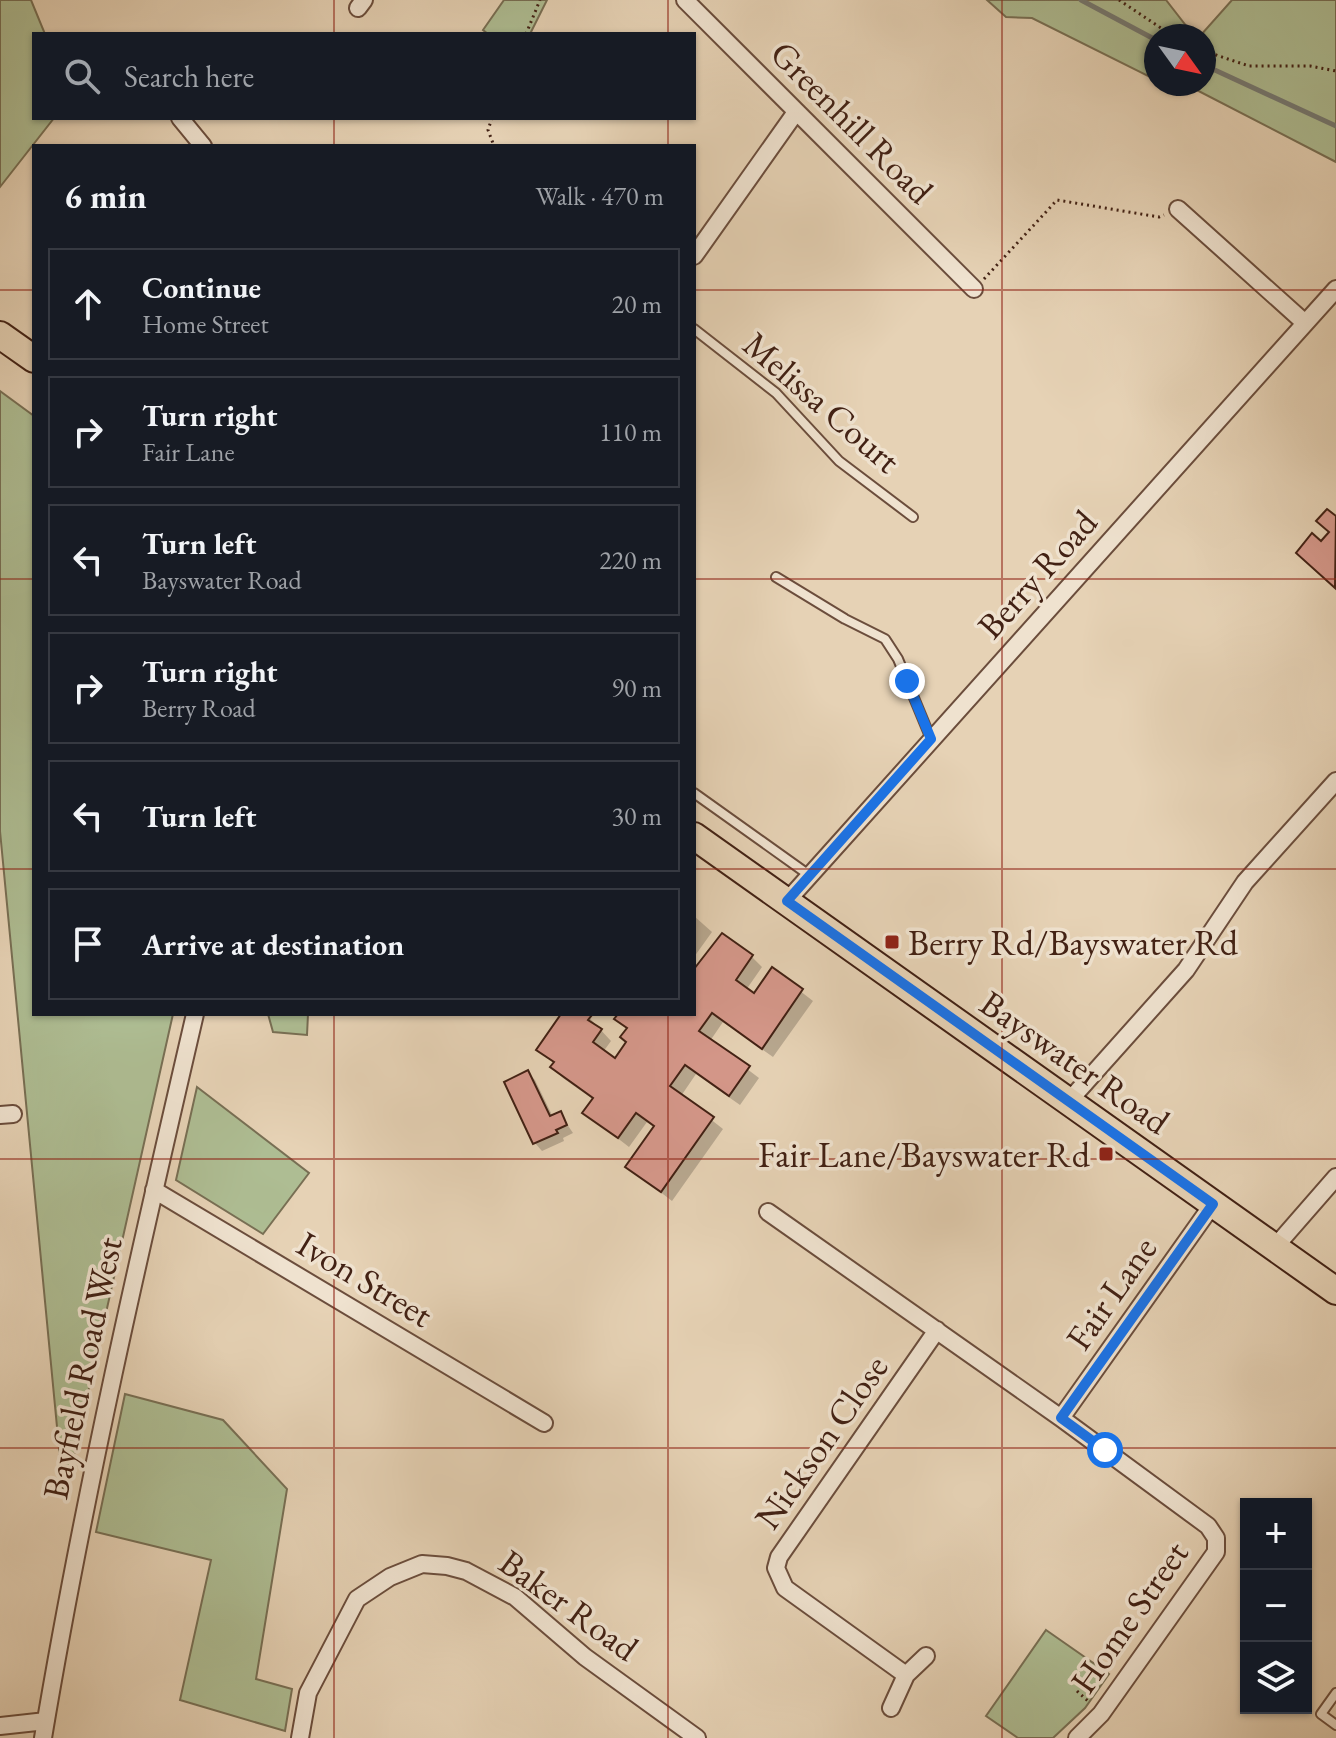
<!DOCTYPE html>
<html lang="en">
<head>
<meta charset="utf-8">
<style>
	body { margin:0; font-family:"EB Garamond",serif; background:#242831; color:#f1f3f6 }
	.controls { position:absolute; right:24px; bottom:24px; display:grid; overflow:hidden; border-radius:0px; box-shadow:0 2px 6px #0004 }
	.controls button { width:72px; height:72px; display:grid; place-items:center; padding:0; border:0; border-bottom:2px solid #363941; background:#171b24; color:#f1f3f6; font:40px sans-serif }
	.compass { position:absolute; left:1144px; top:24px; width:72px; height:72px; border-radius:50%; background:#171b24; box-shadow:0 2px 6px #0004; rotate:123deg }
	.stop { position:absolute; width:24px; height:24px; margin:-18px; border:6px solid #1a73e8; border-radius:50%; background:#fff }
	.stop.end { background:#1a73e8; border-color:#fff; box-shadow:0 2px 8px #0008 }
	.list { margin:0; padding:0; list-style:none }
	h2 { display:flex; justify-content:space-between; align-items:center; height:104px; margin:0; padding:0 32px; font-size:34px }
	h2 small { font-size:26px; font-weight:400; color:#9ea1a6 }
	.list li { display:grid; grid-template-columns:52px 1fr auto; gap:24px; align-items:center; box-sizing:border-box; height:112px; margin:0 16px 16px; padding:0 16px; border:2px solid #363941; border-radius:0px }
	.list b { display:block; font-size:30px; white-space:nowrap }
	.list p { margin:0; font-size:26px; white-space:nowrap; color:#9ea1a6 }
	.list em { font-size:26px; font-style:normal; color:#9ea1a6 }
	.icon { flex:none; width:44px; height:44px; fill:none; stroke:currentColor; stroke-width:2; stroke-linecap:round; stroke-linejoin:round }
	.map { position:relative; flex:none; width:1336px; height:1738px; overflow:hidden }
	.search { position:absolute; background:#171b24; box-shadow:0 2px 6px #0004; left:32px; top:32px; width:664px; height:88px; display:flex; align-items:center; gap:20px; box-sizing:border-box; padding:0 28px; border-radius:0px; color:#9ea1a6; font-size:30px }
	.panel { position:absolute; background:#171b24; box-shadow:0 2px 6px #0004; left:32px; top:144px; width:664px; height:872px; border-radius:0px }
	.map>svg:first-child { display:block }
</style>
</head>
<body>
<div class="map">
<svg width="1336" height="1738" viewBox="0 0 1336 1738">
	<rect width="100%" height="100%" fill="#e6d2b5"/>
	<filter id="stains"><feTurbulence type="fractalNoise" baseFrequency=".0025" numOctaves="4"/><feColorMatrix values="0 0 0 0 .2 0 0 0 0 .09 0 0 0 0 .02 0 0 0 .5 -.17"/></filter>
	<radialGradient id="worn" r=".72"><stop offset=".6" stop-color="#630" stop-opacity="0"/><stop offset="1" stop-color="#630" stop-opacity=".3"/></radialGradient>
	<path fill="#aebd93" stroke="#786f54" stroke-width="2" d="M0 0H31L45 34H34V118H54L0 187Z
		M504 0H547L530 34H488L483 30Z
		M987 0H1166L1194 36H1156V80L1032 18 1006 17Z
		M1232 0H1336V162L1185 84H1204V36H1200Z
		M0 391 34 416V1014H173L64 1500 0 831Z
		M268 1014H308L307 1035 273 1032Z
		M197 1087 309 1173 263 1234 176 1180Z
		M125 1394 223 1420 287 1489 256 1679 292 1689 285 1731 180 1700 211 1560 96 1532Z
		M1046 1630 1109 1674 1085 1708 1053 1738H1018L986 1716Z"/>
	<path fill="#0003" d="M1327 511 1336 519V587L1306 560 1331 532Z
		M694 916 712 932 694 957Z
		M752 957 762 967 746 990 755 996 773 970 813 1001 773 1057 723 1022 710 1041 759 1078 740 1105 696 1074 681 1096 723 1129 672 1201 628 1167 655 1128 647 1122 629 1147 585 1113 594 1100 563 1078 552 1067 555 1064 538 1049 563 1014H586L611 1041 603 1052 615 1061 628 1042V1030L617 1019 620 1014H694V972Z
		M528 1073 535 1080 553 1117 560 1114 573 1133 563 1138 564 1141 542 1151 535 1143 506 1083Z"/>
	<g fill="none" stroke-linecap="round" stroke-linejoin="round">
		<path stroke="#757a74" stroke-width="5" d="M1081 0 1156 40
			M1204 65 1336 126"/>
	</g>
	<path fill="#d6988b" stroke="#422114" stroke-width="2" d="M1327 509 1336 516 1335 588 1296 553 1312 533 1321 541 1329 532 1316 521Z
		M722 933 753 955 736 980 754 993 772 967 803 989 762 1049 712 1013 699 1031 750 1066 729 1096 685 1065 670 1086 714 1117 661 1192 625 1167 654 1126 636 1113 618 1138 582 1113 593 1098 550 1067 554 1062 536 1050 561 1014 592 1015 588 1020 602 1029 593 1042 615 1058 626 1042 620 1037 627 1028 614 1019 618 1014H694V969Z
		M528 1070 550 1116 561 1111 567 1125 556 1130 558 1133 533 1144 504 1082Z"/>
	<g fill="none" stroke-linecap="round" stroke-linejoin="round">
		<g stroke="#6b4d3c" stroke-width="12">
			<path id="service" d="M694 329 776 393 839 461 913 517
				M776 577 845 619 885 639 898 659 931 739
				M694 793 809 875
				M1336 1693 1321 1714 1336 1725"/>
		</g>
		<g stroke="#6b4d3c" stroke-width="20">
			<path id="minor" d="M685 0 974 289
				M358 8 364 0
				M180 118 203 146
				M1178 209 1305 323
				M694 256 796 112
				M787 901 1336 289
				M1068 1102 1186 970 1245 882 1336 781
				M0 1115 13 1114
				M154 1190 544 1423
				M768 1212 1061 1418 1208 1526 1216 1538V1552L1101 1714 1077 1738
				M1275 1247 1336 1177
				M1061 1418 1213 1204
				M906 1675 785 1588 776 1568 779 1557 937 1330
				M891 1708 906 1675 926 1656
				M0 1726 46 1721
				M43 1738C84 1493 139 1255 195 1014
				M300 1738 308 1693 357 1599 390 1577 422 1564 447 1566 466 1571 515 1597 585 1657 697 1738"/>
		</g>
		<g stroke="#422114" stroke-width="30">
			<path id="primary" d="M0 335 34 359
				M694 836 1336 1291"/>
		</g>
		<path stroke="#422114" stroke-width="3" stroke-dasharray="2 4" stroke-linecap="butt" d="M1119 0 1173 36
			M526 34 540 0
			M1204 51 1249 66H1310L1336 71
			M492 118 488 130 494 146
			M984 279 1057 200 1159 217 1164 215
			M1077 1691 1089 1702"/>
		<use href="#service" stroke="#efe2cf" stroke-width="8"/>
		<use href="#minor" stroke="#efe2cf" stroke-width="16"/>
		<use href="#primary" stroke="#e6d2b5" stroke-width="26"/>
	</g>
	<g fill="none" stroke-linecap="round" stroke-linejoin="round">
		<path stroke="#1a73e8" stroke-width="10" d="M907 681 931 739 787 901 1213 1204 1061 1418 1105 1450"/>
	</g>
	<path fill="none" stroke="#8f2418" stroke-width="2" stroke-opacity="0.55" d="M334 0V34M668 0V34M1002 0V1738M334 118V146M668 118V146M0 290H34M694 290H1336M0 579H34M694 579H1336M0 869H34M694 869H1336M334 1014V1738M668 1014V1738M0 1159H1336M0 1448H1336"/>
	<g fill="#8f2418" stroke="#efe2cf" stroke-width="3">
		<rect x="884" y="934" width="16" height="16" rx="4"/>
		<rect x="1098" y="1146" width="16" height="16" rx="4"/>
	</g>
	<g text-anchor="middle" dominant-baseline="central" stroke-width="7" stroke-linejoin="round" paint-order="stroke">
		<g font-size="36" fill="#422114" stroke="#efe2cf">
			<text transform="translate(852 122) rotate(45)">Greenhill Road</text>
			<text transform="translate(822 402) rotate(41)">Melissa Court</text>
			<text transform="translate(1037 574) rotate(-48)">Berry Road</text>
			<text transform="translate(1075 1062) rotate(35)">Bayswater Road</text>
			<text transform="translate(365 1279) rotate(31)">Ivon Street</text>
			<text transform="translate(1111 1293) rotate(-55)">Fair Lane</text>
			<text transform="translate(82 1368) rotate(-78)">Bayfield Road West</text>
			<text transform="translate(821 1442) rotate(-55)">Nickson Close</text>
			<text transform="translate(569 1605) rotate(36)">Baker Road</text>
			<text transform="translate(1129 1617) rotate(-55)">Home Street</text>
		</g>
		<g font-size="36" fill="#422114" stroke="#efe2cf" text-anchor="start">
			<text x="908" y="942">Berry Rd/Bayswater Rd</text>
			<text x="1090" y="1154" text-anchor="end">Fair Lane/Bayswater Rd</text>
		</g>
	</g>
	<rect width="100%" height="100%" filter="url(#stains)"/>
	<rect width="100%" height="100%" fill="url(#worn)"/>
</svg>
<div class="controls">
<button>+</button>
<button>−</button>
<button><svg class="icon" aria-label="layers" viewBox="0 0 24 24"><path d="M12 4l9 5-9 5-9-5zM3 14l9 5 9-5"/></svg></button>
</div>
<svg class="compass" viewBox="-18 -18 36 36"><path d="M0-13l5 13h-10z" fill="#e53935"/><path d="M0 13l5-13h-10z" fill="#9ea1a6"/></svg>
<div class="stop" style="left:1105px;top:1450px"></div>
<div class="stop end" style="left:907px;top:681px"></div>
<div class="search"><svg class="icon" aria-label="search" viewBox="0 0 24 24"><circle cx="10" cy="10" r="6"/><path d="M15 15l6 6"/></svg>Search here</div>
<section class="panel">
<h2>6 min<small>Walk · 470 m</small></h2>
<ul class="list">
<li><svg class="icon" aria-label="ahead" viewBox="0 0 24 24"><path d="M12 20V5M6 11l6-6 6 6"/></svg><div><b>Continue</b><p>Home Street</p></div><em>20 m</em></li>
<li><svg class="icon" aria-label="right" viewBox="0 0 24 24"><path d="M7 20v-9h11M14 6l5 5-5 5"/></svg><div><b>Turn right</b><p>Fair Lane</p></div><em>110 m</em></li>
<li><svg class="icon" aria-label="left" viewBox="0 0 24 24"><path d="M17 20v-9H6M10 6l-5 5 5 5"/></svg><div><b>Turn left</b><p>Bayswater Road</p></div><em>220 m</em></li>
<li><svg class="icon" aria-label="right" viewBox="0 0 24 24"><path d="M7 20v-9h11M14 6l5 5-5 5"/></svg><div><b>Turn right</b><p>Berry Road</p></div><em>90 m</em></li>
<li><svg class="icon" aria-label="left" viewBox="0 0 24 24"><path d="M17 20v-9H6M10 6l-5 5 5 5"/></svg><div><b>Turn left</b></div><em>30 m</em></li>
<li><svg class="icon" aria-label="arrive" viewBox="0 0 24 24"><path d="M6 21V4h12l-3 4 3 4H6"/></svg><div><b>Arrive at destination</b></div></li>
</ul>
</section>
</div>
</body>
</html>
